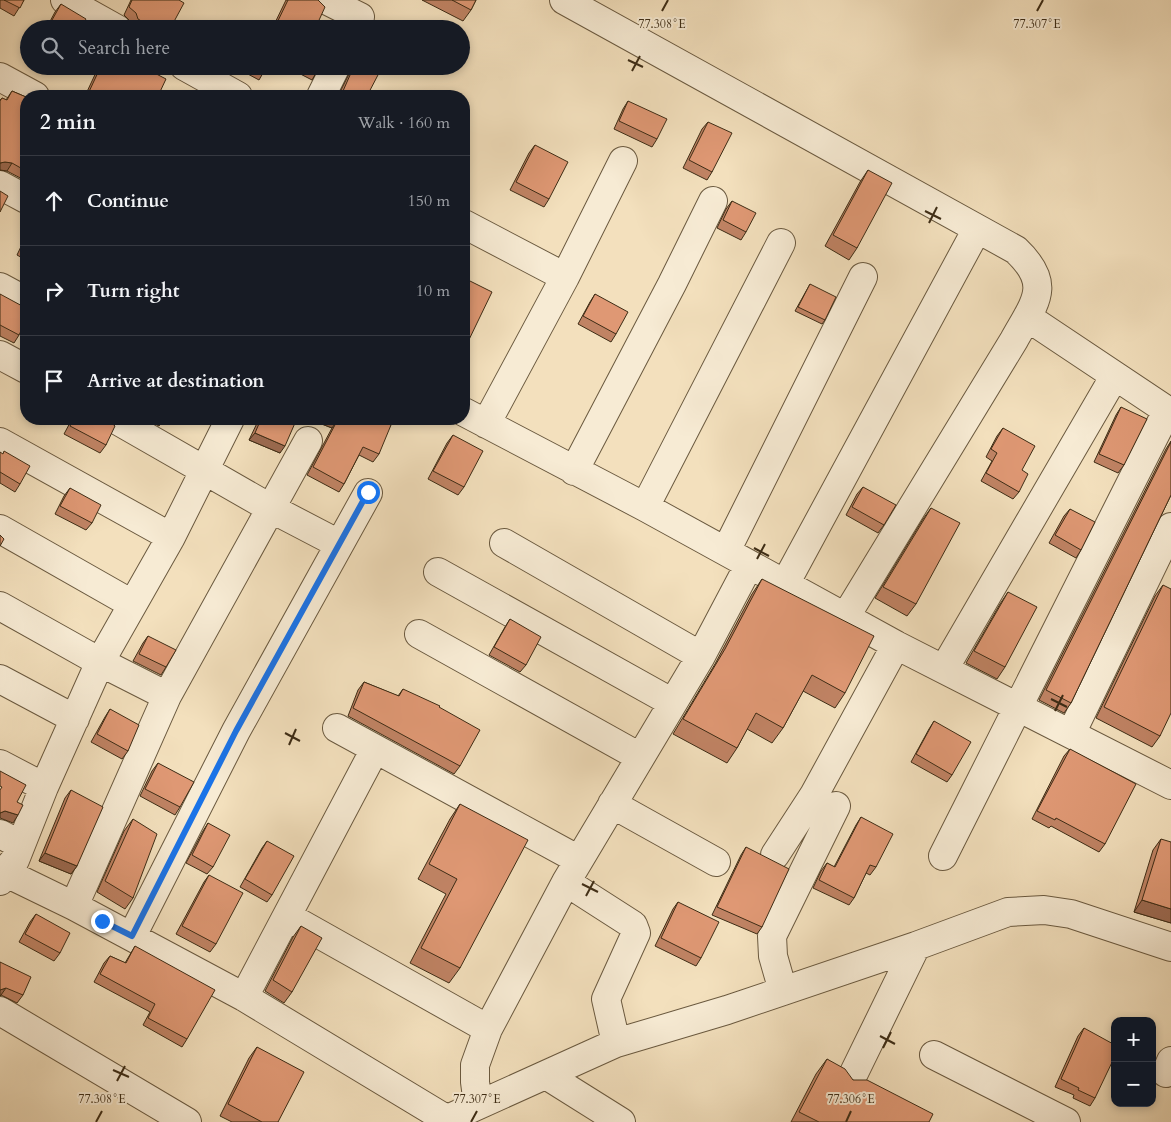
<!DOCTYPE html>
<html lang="en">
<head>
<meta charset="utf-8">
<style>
	body { margin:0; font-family:Cardo,serif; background:#20242c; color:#f1f3f6 }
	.controls { position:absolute; right:15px; bottom:15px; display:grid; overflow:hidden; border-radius:10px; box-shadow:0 2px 8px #0003 }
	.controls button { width:45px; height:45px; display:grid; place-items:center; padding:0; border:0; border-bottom:1px solid #363941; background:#171b24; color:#f1f3f6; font:25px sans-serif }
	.stop { position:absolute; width:15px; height:15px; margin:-11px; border:4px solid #1a73e8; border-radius:50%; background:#fff }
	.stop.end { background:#1a73e8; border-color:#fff; box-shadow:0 1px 5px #0008 }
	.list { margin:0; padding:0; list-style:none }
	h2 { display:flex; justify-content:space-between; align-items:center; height:65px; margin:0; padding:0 20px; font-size:21px }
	h2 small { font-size:16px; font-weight:400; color:#9ea1a6 }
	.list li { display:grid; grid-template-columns:32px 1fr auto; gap:15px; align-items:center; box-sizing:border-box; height:90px; padding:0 20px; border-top:1px solid #363941 }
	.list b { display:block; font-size:19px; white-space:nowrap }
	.list em { font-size:16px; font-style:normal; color:#9ea1a6 }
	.icon { flex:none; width:28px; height:28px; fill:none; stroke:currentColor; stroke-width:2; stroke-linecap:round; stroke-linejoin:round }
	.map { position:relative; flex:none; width:1171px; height:1122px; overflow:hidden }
	.search { position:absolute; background:#171b24; box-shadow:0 2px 8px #0003; left:20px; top:20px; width:450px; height:55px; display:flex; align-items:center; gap:12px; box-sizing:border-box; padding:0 18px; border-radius:28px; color:#9ea1a6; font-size:19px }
	.panel { position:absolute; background:#171b24; box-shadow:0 2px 8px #0003; left:20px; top:90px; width:450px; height:335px; border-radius:20px }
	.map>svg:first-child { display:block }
</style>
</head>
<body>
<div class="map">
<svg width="1171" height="1122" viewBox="0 0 1171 1122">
	<rect width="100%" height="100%" fill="#f3e0bd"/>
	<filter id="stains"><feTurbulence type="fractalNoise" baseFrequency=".004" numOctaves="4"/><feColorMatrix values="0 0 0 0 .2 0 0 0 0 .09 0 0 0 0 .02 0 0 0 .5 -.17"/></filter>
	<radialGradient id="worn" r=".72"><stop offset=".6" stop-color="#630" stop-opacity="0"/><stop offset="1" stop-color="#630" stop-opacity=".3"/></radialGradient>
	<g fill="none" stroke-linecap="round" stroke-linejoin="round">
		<g stroke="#6a593f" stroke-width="30">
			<path id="minor" d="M65 0 117 29
				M326 0 360 17
				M564 0 1016 250C1053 285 1035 302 1014 340L846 616
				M184 66 238 96
				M0 77 35 96
				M321 96 336 66
				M0 185 26 199
				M464 224 565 277
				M0 287 26 301
				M1027 317 1171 413
				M0 355 26 369
				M464 412 645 507 896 645 1171 785
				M115 419 272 509 339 544
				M486 424 565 277 623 161
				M0 442 171 537
				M574 471 672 284 713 201
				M645 507 781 243
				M0 529 132 604
				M504 543 701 656
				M726 551 863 277
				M438 572 673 703
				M785 584 977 229
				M0 606 100 662 167 696
				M419 634 640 757
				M944 669 1114 377
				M0 679 75 719
				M337 728 579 860
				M1071 734 1171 527
				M0 764 44 787
				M612 804 716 862
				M0 834 21 845
				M775 855 814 795 896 645
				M943 856 1167 411
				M4 872 74 906 244 997 451 1122
				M0 881 4 872 15 860 44 787 100 662 171 537 230 419
				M566 882 633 925 636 933 606 999 616 1043
				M74 906 167 696 308 441
				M287 916 488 1029
				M132 936 236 731 368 493
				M783 991 773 956 772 936 836 806
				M244 997 375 749
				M0 1011 187 1122
				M934 1055 1066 1122
				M1166 1073 1171 1061
				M546 1075 621 1122
				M850 1081 916 946
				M478 1105 475 1082V1065L488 1029 566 882 701 656 749 565
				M441 1122 616 1043 727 1010 916 946 1008 912 1044 910 1071 914 1171 947"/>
		</g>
		<use href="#minor" stroke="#f7ebd4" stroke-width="28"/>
	</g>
	<path fill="#c08364" stroke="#3d2c15" d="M0 0H24L14 16 0 8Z
		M131 0H179L170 29H136L132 27 130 21 124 15Z
		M286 0H318L315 29H272Z
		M422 0H476L471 10 463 21Z
		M61 4 80 29H46L55 12Z
		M99 66H141L158 96H85Z
		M233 66H267L259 80Z
		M285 66H320L312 80Z
		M353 66H366L367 96H338Z
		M12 91 26 97V181L7 171 0 170V100L2 98 6 100Z
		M628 101 657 139 652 147 614 129 623 109Z
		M708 122 712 172 707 180 683 168 702 129Z
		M535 145 549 199 544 207 510 190 529 153Z
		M868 170 857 248 849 260 825 246 860 182Z
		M732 201 746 232 741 240 717 228 726 209Z
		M26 236V260L17 255Z
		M810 284 825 320 822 324 795 311Z
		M0 294 19 335 14 343 0 336Z
		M595 294 616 334 611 342 578 324 590 302Z
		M1121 407 1124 465 1118 473 1094 462 1116 415Z
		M72 419H107L106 445 100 453 64 434Z
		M146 419H164L159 426Z
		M259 419H286L280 453 249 440Z
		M309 419H377L379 454 373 462 359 455 344 484 339 492 307 475 332 428Z
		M1003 428 1019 492 1013 499 981 481 992 461 986 457 997 436Z
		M453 435 464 487 458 495 428 479 447 443Z
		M1171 441V495L1071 703 1064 713 1039 700 1166 449Z
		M0 452 20 484 15 492 0 483Z
		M863 487 884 525 878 533 846 515 857 494Z
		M70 488 92 523 86 530 55 514 64 496Z
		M931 508 916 604 907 616 875 598 923 519Z
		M1070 509 1081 550 1076 558 1049 543 1064 516Z
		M762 579 845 693 835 708 803 691 783 728 772 743 747 729 737 748 727 763 673 734 715 664 752 594Z
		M1163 585 1160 736 1152 747 1096 718 1155 596Z
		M1008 592 1005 667 997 679 966 663 1000 604Z
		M510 619 526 665 520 672 489 655 505 627Z
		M148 636 166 667 161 675 133 661 143 643Z
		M364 682 398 696 403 689 460 766 454 774 348 716 358 690Z
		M110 709 128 751 122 759 91 742 105 717Z
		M934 721 952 775 947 782 911 762 929 729Z
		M1070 749 1105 844 1099 852 1051 826 1049 828 1032 819 1064 756Z
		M158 763 180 807 175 815 140 796 152 771Z
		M71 790 77 866 71 874 39 861 65 798Z
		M460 804V968L449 983 410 963 446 894 418 879 450 819Z
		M861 817 876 867 870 875 866 873 854 898 849 905 813 888 821 871 827 863 834 867 856 825Z
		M133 819V898L125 909 97 892 124 831Z
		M208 823 213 867 207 874 186 863 203 831Z
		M1161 839 1171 923 1134 912 1153 850Z
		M267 841 272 895 267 902 240 887 262 848Z
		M746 847 762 927 757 934 712 915 741 855Z
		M209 875 216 944 210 952 176 934 204 882Z
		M678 902 701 958 696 966 655 946 673 909Z
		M36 914 60 953 54 961 19 942 30 922Z
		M301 926 292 992 284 1003 265 991 293 937Z
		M135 946 187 1039 182 1047 143 1025 150 1012 94 982 104 963 110 956 125 963Z
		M0 962 23 995 17 1003 1 995Z
		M1084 1028 1095 1098 1090 1106 1073 1098 1074 1095 1055 1087 1078 1036Z
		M257 1047 278 1122H232L220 1116 249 1058Z
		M827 1059 853 1080 929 1122H791L816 1074Z"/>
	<path fill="#9c6a51" stroke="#3d2c15" d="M5 162 12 163 7 171 0 170V163Z
		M309 419H333L337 421 332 428Z
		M255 433 285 446 280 453 249 440Z
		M5 811 18 815 13 823 0 818V813Z
		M45 853 77 866 71 874 39 861Z
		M1142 900 1171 909V923L1134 912Z
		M6 988 1 995 0 996V990Z"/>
	<path fill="#df9874" stroke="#3d2c15" d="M4 0H24L20 8Z
		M132 0H179L184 3 170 29H155L138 19 136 13 129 7Z
		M288 0H318L325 7 315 29H274Z
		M452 0H476L471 10Z
		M61 4 86 19 80 29H47Z
		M242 22 255 29H239Z
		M101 66H141L166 79 158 96H87Z
		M253 66H267L264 72Z
		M306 66H320L317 72Z
		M354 66H366L379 73 367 96H354L343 91Z
		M12 91 26 97V171L12 163 5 162 0 163V101L2 98 7 100Z
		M628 101 667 119 657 139 619 121Z
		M708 122 732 133 712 172 689 160Z
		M535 145 568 162 549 199 516 182Z
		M868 170 892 183 857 248 833 235Z
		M0 191 8 196 0 212Z
		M732 201 756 213 746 232 723 220Z
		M26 239V250L22 248Z
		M464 278 492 292 464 350Z
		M810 284 836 297 825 320 798 307Z
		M0 294 24 307H26V321L19 335 0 325Z
		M595 294 628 312 616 334 583 316Z
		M1121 407 1147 419 1124 465 1099 454Z
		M74 419H107L115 426 106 445 70 426Z
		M261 419H286L295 423 285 446 255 433Z
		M333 419H377L391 425 379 454 363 447 344 484 313 467 337 421Z
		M1003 428 1035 446 1022 470 1028 474 1019 492 986 473 997 453 991 449Z
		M453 435 483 451 464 487 433 471Z
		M1171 442V495L1071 703 1046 690Z
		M4 451 30 466 20 484 0 472V452L3 454Z
		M863 487 896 505 884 525 852 507Z
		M70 488 101 505 92 523 60 506Z
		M931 508 960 523 916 604 883 587Z
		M1070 509 1095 522 1081 550 1055 535Z
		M0 535 4 539 0 546Z
		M762 579 874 636 845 693 812 675 783 728 756 713 737 748 683 719 725 649Z
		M1163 585 1171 589V713L1160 736 1104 707Z
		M1008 592 1037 607 1005 667 974 651Z
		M510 619 541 637 526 665 494 647Z
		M148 636 176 650 166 667 139 654Z
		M364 682 399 696 403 689 440 706 439 707 480 730 460 766 353 708Z
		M110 709 139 725 128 751 97 734Z
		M934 721 971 742 952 775 916 754Z
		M1070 749 1136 784 1105 844 1056 818 1055 820 1037 811Z
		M158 763 194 782 180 807 145 789Z
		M0 771 26 785 17 802 23 805 18 815 5 811 0 813V790L2 787 0 786Z
		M71 790 103 807 77 866 45 853Z
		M460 804 528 840 460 968 421 948 457 879 429 864Z
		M861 817 893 834 876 867 870 865 854 898 819 880 827 863 835 867Z
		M133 819 157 834 133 898 105 881Z
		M208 823 230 835 213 867 192 855Z
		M1161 839 1171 842V909L1142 900Z
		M267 841 294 856 272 895 245 879Z
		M746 847 789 869 762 927 717 907Z
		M209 875 243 893 216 944 182 926Z
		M678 902 719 922 701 958 661 938Z
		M36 914 70 933 60 953 25 934Z
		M301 926 322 938 292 992 273 980Z
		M135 946 215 990 187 1039 148 1018 155 1004 100 974 110 956 126 963Z
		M0 962 31 977 23 995 6 988 0 990Z
		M1084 1028 1115 1045V1056L1095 1098 1078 1090 1079 1088 1061 1079Z
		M257 1047 304 1072 278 1122H262L228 1104Z
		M827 1059 845 1069 853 1080H867L933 1114 929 1122H819L799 1112Z"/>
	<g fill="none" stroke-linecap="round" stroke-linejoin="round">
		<path stroke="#1a73e8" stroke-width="6" d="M102 921 132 936 236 731 368 492"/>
	</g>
	<path fill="none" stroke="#3d2c15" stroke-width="2" d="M662 11 668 0M1037 11 1043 0M628 60 643 67M632 71 640 56M925 211 941 219M929 223 937 207M754 548 769 556M757 559 765 544M1051 699 1067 707M1055 711 1063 695M285 733 300 741M289 745 296 729M582 884 598 892M586 896 594 881M880 1036 895 1044M883 1048 891 1032M113 1070 129 1077M117 1081 125 1066M96 1122 102 1111M471 1122 477 1111M846 1122 851 1111"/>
	<g font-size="12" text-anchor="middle" fill="#3d2c15" stroke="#f7ebd4" stroke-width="4" stroke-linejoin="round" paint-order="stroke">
		<text x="662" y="28">77.308°E</text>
		<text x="1037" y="28">77.307°E</text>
		<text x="102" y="1103">77.308°E</text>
		<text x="477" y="1103">77.307°E</text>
		<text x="851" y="1103">77.306°E</text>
	</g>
	<rect width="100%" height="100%" filter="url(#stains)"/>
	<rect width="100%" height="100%" fill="url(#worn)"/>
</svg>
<div class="controls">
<button>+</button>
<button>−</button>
</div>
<div class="stop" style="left:368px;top:492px"></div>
<div class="stop end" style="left:102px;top:921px"></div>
<div class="search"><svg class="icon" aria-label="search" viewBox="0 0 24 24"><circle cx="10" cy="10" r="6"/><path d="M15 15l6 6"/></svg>Search here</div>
<section class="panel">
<h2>2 min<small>Walk · 160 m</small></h2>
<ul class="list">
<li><svg class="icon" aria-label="ahead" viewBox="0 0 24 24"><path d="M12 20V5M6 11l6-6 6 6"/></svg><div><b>Continue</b></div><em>150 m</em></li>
<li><svg class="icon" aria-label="right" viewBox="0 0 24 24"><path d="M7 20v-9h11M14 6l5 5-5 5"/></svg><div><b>Turn right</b></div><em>10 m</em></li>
<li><svg class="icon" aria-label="arrive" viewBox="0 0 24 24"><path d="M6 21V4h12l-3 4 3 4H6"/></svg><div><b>Arrive at destination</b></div></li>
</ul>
</section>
</div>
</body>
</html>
